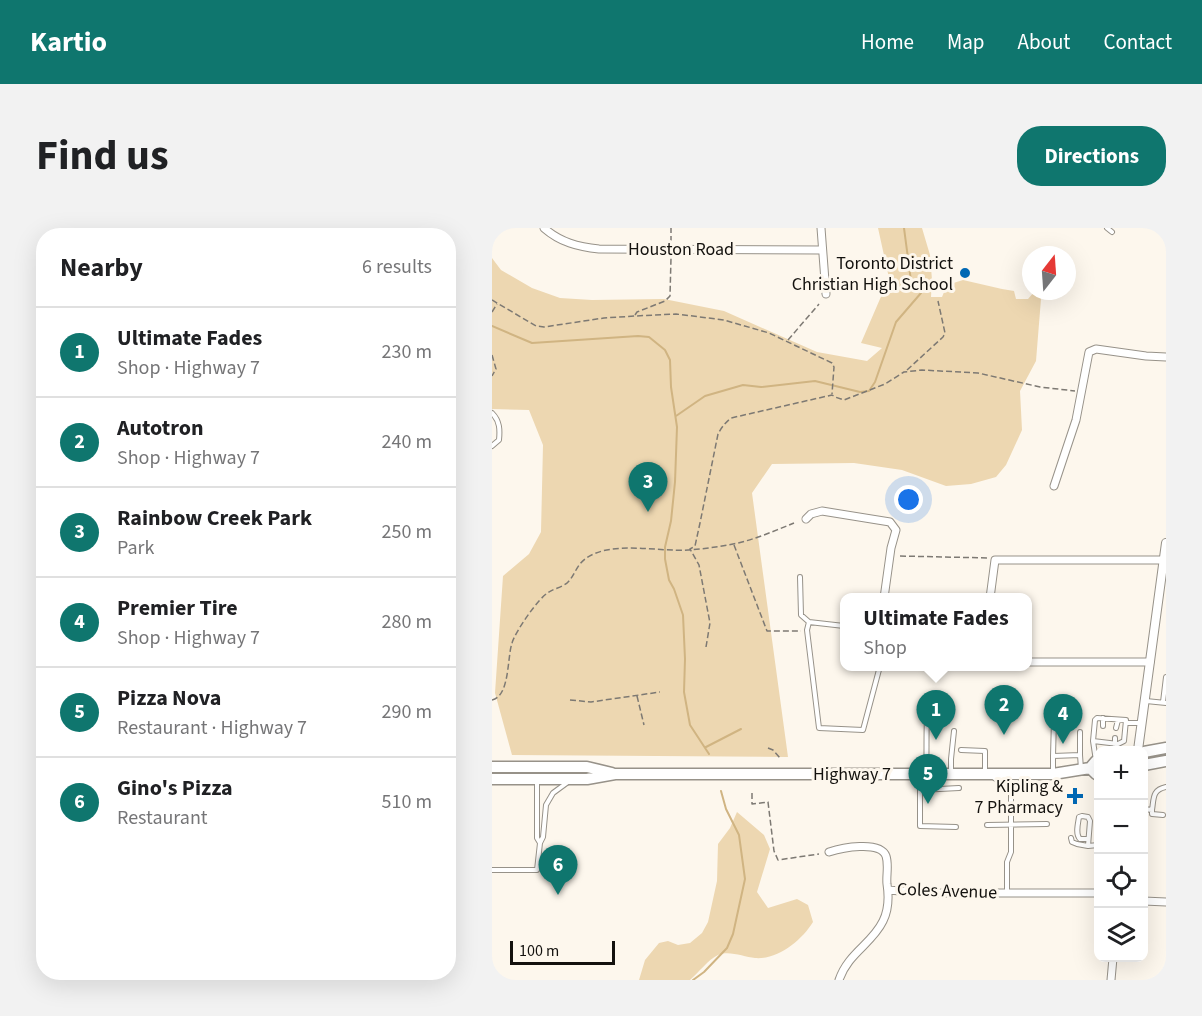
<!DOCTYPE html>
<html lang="en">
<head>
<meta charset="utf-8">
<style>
	body { margin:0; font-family:"Source Sans 3",sans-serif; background:#f2f2f2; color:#202124 }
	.controls { position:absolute; right:18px; bottom:18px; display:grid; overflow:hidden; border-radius:12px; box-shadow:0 6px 24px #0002 }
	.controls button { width:54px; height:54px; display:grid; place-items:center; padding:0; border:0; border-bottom:2px solid #e0e0e0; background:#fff; color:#202124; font:30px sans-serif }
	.compass { position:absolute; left:530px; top:18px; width:54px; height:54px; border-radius:50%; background:#fff; box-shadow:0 6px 24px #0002; rotate:17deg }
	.scale { position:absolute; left:18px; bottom:15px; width:105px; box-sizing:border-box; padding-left:6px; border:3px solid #13110e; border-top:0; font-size:16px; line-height:21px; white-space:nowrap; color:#13110e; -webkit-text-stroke:4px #fdf7ed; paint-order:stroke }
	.you { position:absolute; left:417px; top:272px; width:21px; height:21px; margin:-15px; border:4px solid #fff; border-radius:50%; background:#1a73e8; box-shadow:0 0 0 9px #1a73e833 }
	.badge { display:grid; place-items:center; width:39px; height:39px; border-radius:50%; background:#0f766e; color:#fff; font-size:20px; font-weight:700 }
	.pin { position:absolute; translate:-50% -50px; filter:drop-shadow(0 2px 3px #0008) }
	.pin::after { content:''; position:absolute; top:32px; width:21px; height:18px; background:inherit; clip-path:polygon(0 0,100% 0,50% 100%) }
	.popup { position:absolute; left:348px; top:365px; width:192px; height:78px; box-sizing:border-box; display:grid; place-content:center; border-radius:12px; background:#fff; filter:drop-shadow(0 2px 4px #0005); font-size:20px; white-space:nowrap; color:#757577 }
	.popup b { font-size:22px; color:#202124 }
	.popup::after { content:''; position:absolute; left:50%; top:100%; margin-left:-12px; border:12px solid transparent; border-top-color:#fff }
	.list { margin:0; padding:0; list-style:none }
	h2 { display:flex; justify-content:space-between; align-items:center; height:78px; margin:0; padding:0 24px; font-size:26px }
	h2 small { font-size:20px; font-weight:400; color:#757577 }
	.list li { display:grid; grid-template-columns:39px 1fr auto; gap:18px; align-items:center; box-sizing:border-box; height:90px; padding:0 24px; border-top:2px solid #e0e0e0 }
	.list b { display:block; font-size:22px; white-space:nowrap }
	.list p { margin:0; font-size:20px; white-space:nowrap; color:#757577 }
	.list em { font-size:20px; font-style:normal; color:#757577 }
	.icon { flex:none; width:33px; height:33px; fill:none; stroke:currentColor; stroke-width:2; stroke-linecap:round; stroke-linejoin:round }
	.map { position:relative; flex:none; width:674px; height:752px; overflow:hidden; border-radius:24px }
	header { display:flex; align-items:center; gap:36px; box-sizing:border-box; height:84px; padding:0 30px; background:#0f766e; color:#fff }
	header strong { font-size:28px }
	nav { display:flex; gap:33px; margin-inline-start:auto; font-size:21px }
	.intro { display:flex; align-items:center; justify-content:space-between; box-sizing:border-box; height:144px; padding:0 36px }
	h1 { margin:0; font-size:42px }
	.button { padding:15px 27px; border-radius:24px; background:#0f766e; color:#fff; font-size:21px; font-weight:700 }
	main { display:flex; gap:36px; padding:0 36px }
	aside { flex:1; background:#fff; border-radius:24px; box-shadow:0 6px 24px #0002 }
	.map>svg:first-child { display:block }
</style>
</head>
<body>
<header>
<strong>Kartio</strong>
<nav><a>Home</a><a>Map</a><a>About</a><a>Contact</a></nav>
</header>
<div class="intro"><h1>Find us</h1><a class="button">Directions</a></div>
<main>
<aside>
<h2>Nearby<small>6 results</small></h2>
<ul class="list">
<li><span class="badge">1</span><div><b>Ultimate Fades</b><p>Shop · Highway 7</p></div><em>230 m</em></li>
<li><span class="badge">2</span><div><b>Autotron</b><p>Shop · Highway 7</p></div><em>240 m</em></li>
<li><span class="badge">3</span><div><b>Rainbow Creek Park</b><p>Park</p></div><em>250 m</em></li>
<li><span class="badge">4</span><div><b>Premier Tire</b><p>Shop · Highway 7</p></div><em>280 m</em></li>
<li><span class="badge">5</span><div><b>Pizza Nova</b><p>Restaurant · Highway 7</p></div><em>290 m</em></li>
<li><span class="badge">6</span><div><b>Gino's Pizza</b><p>Restaurant</p></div><em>510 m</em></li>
</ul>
</aside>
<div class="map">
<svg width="674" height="752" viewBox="0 0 674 752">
	<rect width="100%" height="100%" fill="#fdf7ed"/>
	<path fill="#edd7b1" d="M386 0H430L438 27 440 52 439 69H450L455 57 471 52 510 61 522 63 524 71H536L542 64H548L549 71 544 133 528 163 530 202 514 237 504 249 479 256 454 258 410 242 362 235 280 236 260 265 296 529 20 527 3 465 11 348 37 326 49 304 51 217 37 182 0 181V30L9 42 40 60 68 70 100 72 172 71 232 83 325 124 375 133 390 120 369 115 397 50Z
		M245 584 272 607 278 621 265 664 276 680 305 671 316 677 321 694C310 712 286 732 263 730 252 729 237 722 226 727 217 731 206 745 198 752H147L153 732 167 715 176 713 186 717 198 715 210 705 216 694 225 653 226 616 238 600Z"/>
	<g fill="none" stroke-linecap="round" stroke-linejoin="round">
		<path stroke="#d0b482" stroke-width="2" d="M0 98 40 115 146 108 157 109 173 122 178 132 179 159 185 199 183 254 179 293 173 319V331L177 352 182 361 191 387 193 431 192 464 198 497 217 526
			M184 188 213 168 251 157 269 159 323 153 368 164 377 163 383 154 404 94 429 65 419 53 412 0
			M214 519 249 501
			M201 752 212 744 235 720 241 706 253 651 247 607 234 581 229 563"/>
		<g stroke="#979289" stroke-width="6">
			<path id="service" d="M615 0 620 4
				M0 185C8 193 8 202 7 212L0 218
				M308 349 309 387 317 394
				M352 398 317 394 315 402 327 500 371 502 388 438
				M654 473 674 475
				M671 474 674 449
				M605 490 634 492 632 513 626 516 601 513 603 492Z
				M562 492 561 528 588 527V504
				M634 495H648
				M611 498V490
				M624 500 626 492
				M623 510V522
				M601 513 604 533
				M469 522 493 523V543
				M588 527 589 541
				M561 528V545
				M459 544V531L462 503
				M434 546C435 527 434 509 435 490L447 491
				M428 547V598L464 599
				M501 549 519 563
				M45 551V610L48 615
				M428 562 467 560
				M652 581 660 582C662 570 660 562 674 559
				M660 582V586L671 587
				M495 597 555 596
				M579 610 580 614 585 616 596 618
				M596 611H588C583 606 586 596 587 589L590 588 596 589 598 593 596 618 606 617
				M0 642H45L48 615 51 609 54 577 61 565 76 554
				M515 665V634L519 624V563L535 548"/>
		</g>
		<g stroke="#979289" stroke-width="9">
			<path id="minor" d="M52 0C68 14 86 19 107 21L330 22
				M329 0 334 66
				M562 258 584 192 597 124 604 121 654 128 674 129
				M314 291 319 286 330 283 398 294 404 302 399 320 392 370
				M498 370 503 332H672
				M536 434H658
				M337 624C349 620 388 612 394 628 397 637 394 648 395 656 397 669 397 681 391 693 380 716 356 725 347 752
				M396 662 434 665H606
				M652 673 674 674
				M619 752 621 730"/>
		</g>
		<g stroke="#979289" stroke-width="10">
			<path id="tertiary" d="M646 522 674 315"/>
		</g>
		<g stroke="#979289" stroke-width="13">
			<path id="primary" d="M652 524 674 520
				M652 537 674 533
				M0 539H95L120 545
				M598 540 604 533H606
				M0 551H95L123 546H561L598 540 604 546 606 545"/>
		</g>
		<path stroke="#7d7973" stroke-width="1.5" stroke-dasharray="6 3" stroke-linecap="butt" d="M179 14V0
			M0 72 44 98 52 99 112 90 143 88 184 86 232 92 277 105 340 135 342 139 340 166
			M0 84 5 76
			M143 87 145 84 173 73 178 68 179 30
			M296 112 327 76
			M0 127 4 141 0 148
			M415 142 451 109 453 105 446 73
			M242 317 275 403H309
			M408 328 497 330
			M214 419 218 395 207 337 198 321 203 318 208 295 226 206C229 200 233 195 239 190L340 167 343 169 352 172 393 156 412 144 430 142 486 145 548 159 583 163
			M145 468 152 497
			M0 472C18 468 15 430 20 415 23 404 47 369 57 364 63 360 72 359 77 353 83 346 85 337 93 331 118 312 166 324 196 322 211 321 226 319 241 316 262 312 282 303 302 295
			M78 472 99 474 168 464
			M276 520 281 522 288 530
			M260 565V576L276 574 282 623 286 632 327 626"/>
		<use href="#service" stroke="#fff" stroke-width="4"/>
		<use href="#minor" stroke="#fff" stroke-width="7"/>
		<use href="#tertiary" stroke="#fff" stroke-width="8"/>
		<use href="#primary" stroke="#fff" stroke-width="10"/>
	</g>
	<g fill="#0068b4" stroke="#fdf7ed" stroke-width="2">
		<circle cx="473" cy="45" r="6"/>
		<path d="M580 559h6v6h6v6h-6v6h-6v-6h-6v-6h6z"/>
	</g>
	<g text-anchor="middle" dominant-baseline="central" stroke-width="6" stroke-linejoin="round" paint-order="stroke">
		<g font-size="18" fill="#13110e" stroke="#fdf7ed">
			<text x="189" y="21">Houston Road</text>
			<text x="360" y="546">Highway 7</text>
			<text transform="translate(455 663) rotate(2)">Coles Avenue</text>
		</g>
		<g font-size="18" fill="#13110e" stroke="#fdf7ed" text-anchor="end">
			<text x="461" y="35">Toronto District<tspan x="461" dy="21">Christian High School</tspan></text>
			<text x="571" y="558">Kipling &amp;<tspan x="571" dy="21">7 Pharmacy</tspan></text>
		</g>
	</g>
</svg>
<div class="controls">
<button>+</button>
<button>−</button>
<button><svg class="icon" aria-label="locate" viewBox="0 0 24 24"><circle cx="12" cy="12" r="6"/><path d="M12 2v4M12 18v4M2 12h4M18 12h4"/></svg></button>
<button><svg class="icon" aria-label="layers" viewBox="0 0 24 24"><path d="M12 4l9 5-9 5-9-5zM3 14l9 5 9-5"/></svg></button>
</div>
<svg class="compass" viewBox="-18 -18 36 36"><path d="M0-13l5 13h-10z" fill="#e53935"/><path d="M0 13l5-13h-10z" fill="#757577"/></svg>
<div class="scale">100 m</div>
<div class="you"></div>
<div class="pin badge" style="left:444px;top:512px">1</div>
<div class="popup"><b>Ultimate Fades</b>Shop</div>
<div class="pin badge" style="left:512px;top:507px">2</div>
<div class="pin badge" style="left:156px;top:284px">3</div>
<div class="pin badge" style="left:571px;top:516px">4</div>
<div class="pin badge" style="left:436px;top:576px">5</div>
<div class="pin badge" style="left:66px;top:667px">6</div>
</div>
</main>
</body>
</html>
